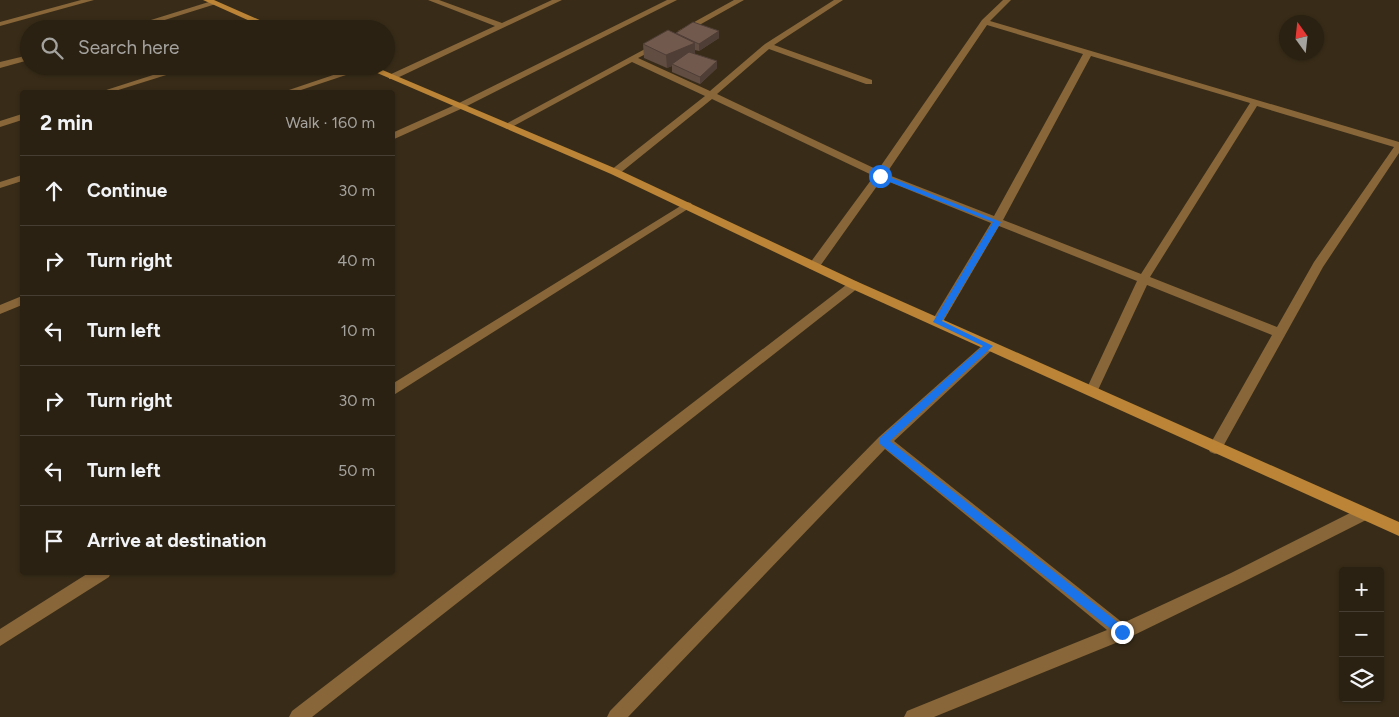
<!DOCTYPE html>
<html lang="en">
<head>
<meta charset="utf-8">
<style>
	body { margin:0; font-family:Figtree,sans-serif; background:#362e20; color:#f1f3f6 }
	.controls { position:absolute; right:15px; bottom:15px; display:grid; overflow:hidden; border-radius:5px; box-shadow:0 1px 4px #0004 }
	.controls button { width:45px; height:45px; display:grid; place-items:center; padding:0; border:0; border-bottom:1px solid #463e32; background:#2a2112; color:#f1f3f6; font:25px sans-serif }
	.compass { position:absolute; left:1279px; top:15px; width:45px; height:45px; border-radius:50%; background:#2a2112; box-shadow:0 1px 4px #0004; rotate:345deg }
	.stop { position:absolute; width:15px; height:15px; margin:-11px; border:4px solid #1a73e8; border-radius:50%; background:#fff }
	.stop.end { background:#1a73e8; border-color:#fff; box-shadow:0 1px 5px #0008 }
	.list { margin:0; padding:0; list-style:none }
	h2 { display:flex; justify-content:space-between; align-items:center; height:65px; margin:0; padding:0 20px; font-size:21px }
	h2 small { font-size:16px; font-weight:400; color:#a5a39f }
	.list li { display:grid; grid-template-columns:32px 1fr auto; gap:15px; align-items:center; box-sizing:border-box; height:70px; padding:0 20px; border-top:1px solid #463e32 }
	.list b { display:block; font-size:19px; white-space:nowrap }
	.list em { font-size:16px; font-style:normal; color:#a5a39f }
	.icon { flex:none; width:28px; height:28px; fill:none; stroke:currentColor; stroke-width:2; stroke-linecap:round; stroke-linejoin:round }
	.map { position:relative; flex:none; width:1399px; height:717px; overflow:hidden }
	.search { position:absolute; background:#2a2112; box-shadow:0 1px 4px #0004; left:20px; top:20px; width:375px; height:55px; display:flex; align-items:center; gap:12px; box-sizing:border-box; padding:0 18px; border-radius:28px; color:#a5a39f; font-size:19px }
	.panel { position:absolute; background:#2a2112; box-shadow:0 1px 4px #0004; left:20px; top:90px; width:375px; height:485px; border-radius:5px }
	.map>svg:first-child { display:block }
</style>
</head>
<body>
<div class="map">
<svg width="1399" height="717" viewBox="0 0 1399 717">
	<rect width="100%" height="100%" fill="#382c18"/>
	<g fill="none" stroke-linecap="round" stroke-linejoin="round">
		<path fill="#886639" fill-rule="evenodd" d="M81 0H94L0 26V22Z
			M428 0H439L502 23 552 0H562L395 79H389V75L495 26Z
			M667 0H677L463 108 392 140V133L457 104Z
			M734 0H744L685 33 678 31Z
			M834 0H843L774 45 872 80V84H866L769 49 717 94 878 170 982 20 1003 0H1011L990 21 1399 142V153L1323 267 1220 452 1215 454 1210 452 1208 448 1272 335 1147 285 1098 390 1097 394 1092 395 1087 394 1086 390 1137 281 999 226 941 325H933L931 322 933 319 991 223 882 179 818 269H810L808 266 810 263 874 176 712 99 619 174H611V170L705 96 632 62 510 128 507 129 502 126 658 42H661V46L638 58 710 91 765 44ZM987 25 1083 54 994 216 886 174ZM1091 56 1250 103 1141 274 1003 220ZM1257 106 1394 147 1314 262 1277 327 1150 277Z
			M212 1 219 3 136 29H122Z
			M29 55V60L0 68V62Z
			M181 66H195L112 92H100Z
			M360 66 370 67 295 92H283Z
			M22 114V120L0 127V121Z
			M22 175V181L0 188V182Z
			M687 202 691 203 692 205 691 207 392 396V384Z
			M854 281 858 282 860 285 858 288 312 717H289L292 711 850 282Z
			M22 296V305L0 314V305Z
			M989 341 993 343 995 346 993 349 894 441 1123 623 1231 573 1358 509 1363 507 1368 509 1370 514 1368 519 1241 583 1128 638 934 717H904L907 711 1107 630 885 449 628 717H607L610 711 879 437 985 343Z
			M90 572H111L109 577 0 646V629Z"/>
		<path fill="#bb8436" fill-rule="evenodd" d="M203 0H214L280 29H268Z
			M361 66H373L619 170 858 282 1399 522V536L850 288 611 174Z"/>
	</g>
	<path fill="#614d42" d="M676 33 719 38 699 51 695 50V54L717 68 700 84 672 72V66L667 68 644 58 643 44Z"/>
	<path fill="#4f3e36" d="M719 31V38L699 51V44Z
		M695 43V56L672 64V66L667 68 666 55Z
		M717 61V68L700 84V77Z"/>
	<path fill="#71594d" stroke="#4f3e36" d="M693 22 719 31 699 44 676 33Z
		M668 30 695 43 666 55 643 44Z
		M689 52 717 61 700 77 672 64Z"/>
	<path fill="#1a73e8" d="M877 174H882L1001 222 942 321 993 346 890 441 1125 628 1127 632 1125 635 1122 637 1118 635 880 444V438L983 346 933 322 993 222 877 177Z"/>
</svg>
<div class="controls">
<button>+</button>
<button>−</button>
<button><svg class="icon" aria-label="layers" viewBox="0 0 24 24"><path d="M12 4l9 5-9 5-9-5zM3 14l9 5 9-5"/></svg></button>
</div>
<svg class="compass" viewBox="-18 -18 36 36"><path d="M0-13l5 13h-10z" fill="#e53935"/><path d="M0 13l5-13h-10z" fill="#a5a39f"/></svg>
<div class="stop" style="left:880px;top:176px"></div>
<div class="stop end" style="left:1122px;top:632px"></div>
<div class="search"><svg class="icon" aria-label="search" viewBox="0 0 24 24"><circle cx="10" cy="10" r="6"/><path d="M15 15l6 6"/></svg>Search here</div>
<section class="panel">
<h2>2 min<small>Walk · 160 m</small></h2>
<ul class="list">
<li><svg class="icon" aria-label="ahead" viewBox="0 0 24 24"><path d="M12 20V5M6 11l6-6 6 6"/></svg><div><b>Continue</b></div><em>30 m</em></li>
<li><svg class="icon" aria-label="right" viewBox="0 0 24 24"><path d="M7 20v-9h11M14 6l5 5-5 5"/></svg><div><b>Turn right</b></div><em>40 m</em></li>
<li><svg class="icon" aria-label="left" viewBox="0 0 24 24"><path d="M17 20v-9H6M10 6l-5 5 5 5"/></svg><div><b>Turn left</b></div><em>10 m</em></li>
<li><svg class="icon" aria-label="right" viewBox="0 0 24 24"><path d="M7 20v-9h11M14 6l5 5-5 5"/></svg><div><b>Turn right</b></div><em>30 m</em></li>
<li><svg class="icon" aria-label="left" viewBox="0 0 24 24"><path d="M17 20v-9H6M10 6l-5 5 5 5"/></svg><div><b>Turn left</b></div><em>50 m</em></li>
<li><svg class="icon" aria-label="arrive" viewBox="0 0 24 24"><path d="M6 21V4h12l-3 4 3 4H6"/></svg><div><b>Arrive at destination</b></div></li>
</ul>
</section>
</div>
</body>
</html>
